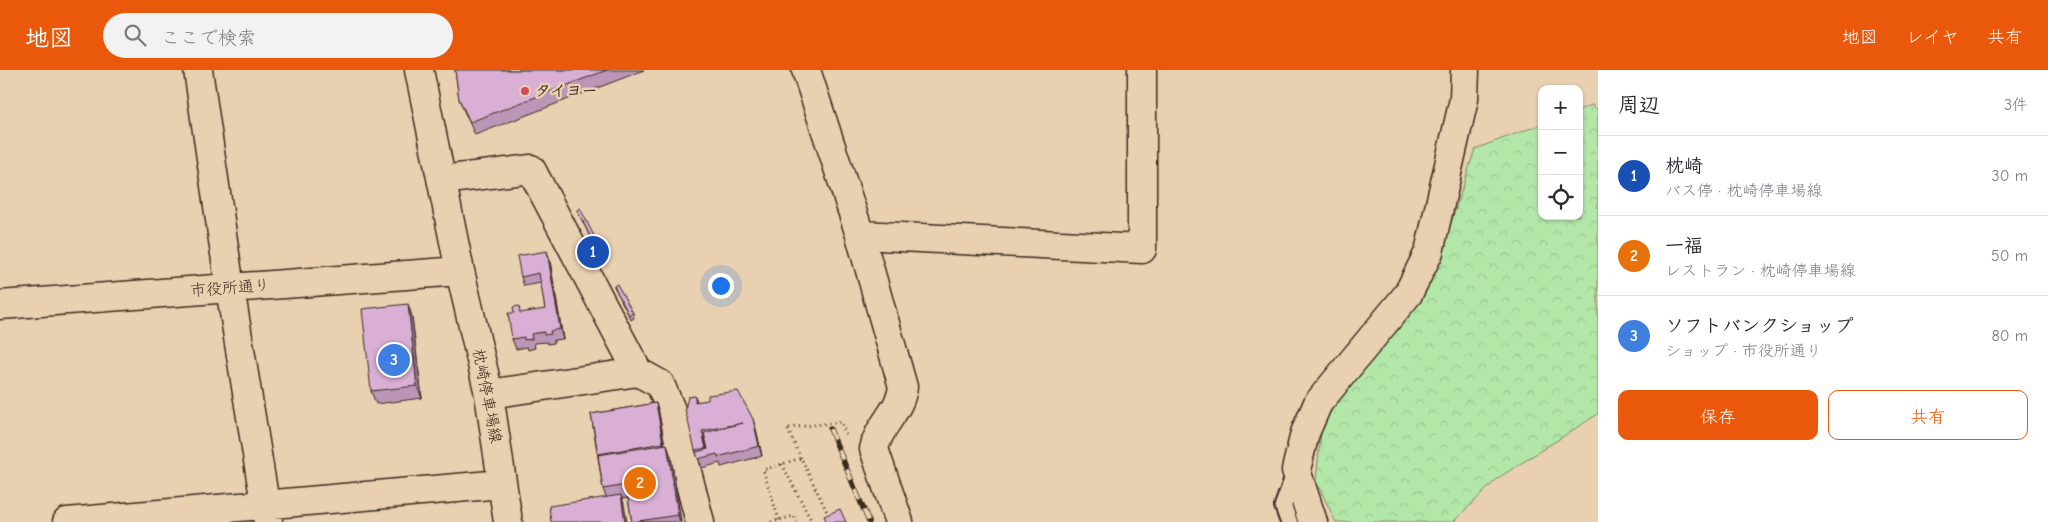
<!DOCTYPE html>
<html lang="ja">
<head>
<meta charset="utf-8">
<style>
	body { margin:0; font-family:"Comic Neue","Klee One",sans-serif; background:#f2f2f3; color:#2b2b33 }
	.controls { position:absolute; right:15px; top:15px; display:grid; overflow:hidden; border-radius:10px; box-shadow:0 1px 4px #0004 }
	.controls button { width:45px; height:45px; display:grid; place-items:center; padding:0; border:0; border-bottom:1px solid #e1e1e2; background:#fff; color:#2b2b33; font:25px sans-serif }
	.you { position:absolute; left:720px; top:215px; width:18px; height:18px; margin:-12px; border:4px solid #fff; border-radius:50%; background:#1a73e8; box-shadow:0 0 0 8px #1a73e833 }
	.badge { display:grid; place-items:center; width:32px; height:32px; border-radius:50%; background:#ea580c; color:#fff; font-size:16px; font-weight:700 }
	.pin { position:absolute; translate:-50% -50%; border:2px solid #fff; box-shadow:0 1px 5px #0006 }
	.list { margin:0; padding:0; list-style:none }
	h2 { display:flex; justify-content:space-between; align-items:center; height:65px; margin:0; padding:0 20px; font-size:21px }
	h2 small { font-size:16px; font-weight:400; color:#7c7c81 }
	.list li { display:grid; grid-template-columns:32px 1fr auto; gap:15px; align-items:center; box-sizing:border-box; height:80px; padding:0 20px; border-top:1px solid #e1e1e2 }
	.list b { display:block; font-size:19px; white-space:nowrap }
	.list p { margin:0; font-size:16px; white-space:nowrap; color:#7c7c81 }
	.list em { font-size:16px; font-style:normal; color:#7c7c81 }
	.actions { display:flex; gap:10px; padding:15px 20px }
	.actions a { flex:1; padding:11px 0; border:1px solid #ea580c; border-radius:10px; text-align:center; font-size:18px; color:#ea580c }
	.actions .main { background:#ea580c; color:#fff }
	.icon { flex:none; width:28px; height:28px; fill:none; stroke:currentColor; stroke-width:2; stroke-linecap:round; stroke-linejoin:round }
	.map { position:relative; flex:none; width:1598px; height:452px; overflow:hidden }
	header { display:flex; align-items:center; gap:30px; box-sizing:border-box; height:70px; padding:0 25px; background:#ea580c; color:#fff }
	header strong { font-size:24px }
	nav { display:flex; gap:28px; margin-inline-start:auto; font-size:18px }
	.search { width:350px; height:45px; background:#f2f2f3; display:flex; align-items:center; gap:12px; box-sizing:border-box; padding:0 18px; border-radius:28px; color:#7c7c81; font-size:19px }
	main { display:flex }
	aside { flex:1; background:#fff }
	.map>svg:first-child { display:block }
</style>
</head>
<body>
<header>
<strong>地図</strong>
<div class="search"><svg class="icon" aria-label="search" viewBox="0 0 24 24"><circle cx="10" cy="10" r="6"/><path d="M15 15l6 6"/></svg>ここで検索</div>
<nav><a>地図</a><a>レイヤ</a><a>共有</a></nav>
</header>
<main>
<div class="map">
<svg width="1598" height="452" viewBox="0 0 1598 452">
	<defs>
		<pattern id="forest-crowns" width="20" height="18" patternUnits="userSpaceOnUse" patternTransform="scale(1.25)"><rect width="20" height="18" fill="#b3e7a8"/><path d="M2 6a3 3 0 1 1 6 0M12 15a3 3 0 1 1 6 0" fill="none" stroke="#9bc690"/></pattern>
	</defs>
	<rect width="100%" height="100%" fill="#e9d0b1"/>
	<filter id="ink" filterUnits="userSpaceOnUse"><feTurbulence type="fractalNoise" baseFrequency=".02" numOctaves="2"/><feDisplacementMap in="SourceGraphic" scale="10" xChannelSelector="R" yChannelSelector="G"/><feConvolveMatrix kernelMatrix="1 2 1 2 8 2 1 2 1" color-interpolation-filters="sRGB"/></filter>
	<g filter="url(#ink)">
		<path fill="url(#forest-crowns)" stroke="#778863" d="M1592 35 1598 40V344L1498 408 1453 452H1336L1316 411 1323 342 1435 202 1475 79 1542 54V146H1579V40Z"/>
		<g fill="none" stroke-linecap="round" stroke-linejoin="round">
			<g stroke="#3b2a1e" stroke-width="20">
				<path id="lane" d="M1289 452 1283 436 1296 400"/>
			</g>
			<g stroke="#3b2a1e" stroke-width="31">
				<path id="street" d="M198 0 230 218 268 452
					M806 0 860 165 1142 179V0
					M442 110 531 99 638 302 489 324
					M860 165 903 317C900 342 879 354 874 379L899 452
					M638 302 660 314 671 340 700 452
					M67 452 502 414
					M1313 452 1296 400 1305 363 1318 333 1408 224 1429 182 1464 29 1465 0"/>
			</g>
			<g stroke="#3b2a1e" stroke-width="31">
				<path id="secondary" d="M419 0 460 201 489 324 508 452
					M0 235 460 201"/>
			</g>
			<path stroke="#3b2a1e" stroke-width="3" stroke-dasharray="1 4" stroke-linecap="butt" d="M801 388 787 358 841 352 847 368
				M782 394 812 452
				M779 450 763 400 801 388 828 444
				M771 452 794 446 797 452"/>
			<use href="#lane" stroke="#e9d0b1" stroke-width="16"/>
			<use href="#street" stroke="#e9d0b1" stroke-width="28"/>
			<use href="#secondary" stroke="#e9d0b1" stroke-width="28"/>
			<g stroke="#3b2a1e" stroke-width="5.5">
				<path id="rail" d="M830 359 869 452"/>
			</g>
			<use href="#rail" stroke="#e9d0b1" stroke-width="4" stroke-dasharray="11" stroke-linecap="butt"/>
		</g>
		<path fill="#bb96b7" stroke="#3b2a1e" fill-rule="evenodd" d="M455 0H644L475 65 464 41 459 29Z
			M577 140 595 168 597 173 594 175Z
			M550 191 563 269 554 270V273L548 274 547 272 534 273 535 278 528 280 527 277 516 279 512 269 545 239 541 213 524 216 521 207Z
			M614 216 633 243 634 248 631 250Z
			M408 234 412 247 422 328 376 334 371 321Z
			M695 326 697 331 756 359 762 386 721 397 720 393 702 398 695 380ZM705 371H706L708 379H707Z
			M656 333 659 343 665 375 671 387 681 452H632L628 428 622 429 624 434 606 427 603 419 591 344Z"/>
		<path fill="#987a95" stroke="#3b2a1e" d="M547 181 550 191 563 269 560 259Z
			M408 234 412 247 422 328 417 316Z
			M656 333 659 343 666 383 663 373Z
			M753 349 756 359 762 386 759 376Z
			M702 361 705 371 709 387 706 378Z
			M667 374 671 387 681 452H680L678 445Z
			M621 425 624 434 627 452H625Z"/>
		<path fill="#d9afd5" stroke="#3b2a1e" d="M455 0H607L470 52 459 29Z
			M580 138 595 168 592 170 577 140Z
			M547 181 560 259 550 261 551 264 544 265V262L531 264 532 269 524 270V267L512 269 508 243H514L513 237 519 236 520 243 545 239 539 203 521 207 517 186Z
			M617 214 633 243 629 245 614 216Z
			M408 234 417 316 371 321 362 239Z
			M738 321 753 349 759 376 718 387 717 384 698 389 696 382 708 379 704 363 743 353 702 361 706 378 695 380 685 339 688 327 695 326V332L708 330V325Z
			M656 333 663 373 598 384 591 344Z
			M667 374 678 445 632 452 626 415 603 419 598 385Z
			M621 425 625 452H551L549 436Z
			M840 439 846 452H827L824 446Z"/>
	</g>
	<circle fill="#d1495b" stroke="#e9d0b1" stroke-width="2" cx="525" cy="21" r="5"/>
	<g text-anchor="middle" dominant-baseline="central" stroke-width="5" stroke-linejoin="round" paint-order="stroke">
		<g font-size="16" font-weight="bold" fill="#3b2a1e" stroke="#e9d0b1" text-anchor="start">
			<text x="535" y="21">タイヨー</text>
		</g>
		<g font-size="16" fill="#3b2a1e" stroke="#e9d0b1">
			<text transform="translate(230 218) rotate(-4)">市役所通り</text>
			<text transform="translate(487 326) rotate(79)">枕崎停車場線</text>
		</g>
	</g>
</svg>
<div class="controls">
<button>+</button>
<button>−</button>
<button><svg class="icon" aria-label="locate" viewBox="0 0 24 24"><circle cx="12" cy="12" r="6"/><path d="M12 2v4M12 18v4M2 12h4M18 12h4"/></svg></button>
</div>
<div class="you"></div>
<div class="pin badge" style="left:593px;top:182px;background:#1a4fb4">1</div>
<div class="pin badge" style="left:640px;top:413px;background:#e8710a">2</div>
<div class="pin badge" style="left:394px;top:290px;background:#3f7fe0">3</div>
</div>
<aside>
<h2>周辺<small>3件</small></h2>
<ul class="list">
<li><span class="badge" style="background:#1a4fb4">1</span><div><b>枕崎</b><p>バス停 · 枕崎停車場線</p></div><em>30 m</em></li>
<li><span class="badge" style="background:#e8710a">2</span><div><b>一福</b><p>レストラン · 枕崎停車場線</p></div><em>50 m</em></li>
<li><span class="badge" style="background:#3f7fe0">3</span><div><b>ソフトバンクショップ</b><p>ショップ · 市役所通り</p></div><em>80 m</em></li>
</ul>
<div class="actions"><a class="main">保存</a><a>共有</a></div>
</aside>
</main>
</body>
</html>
